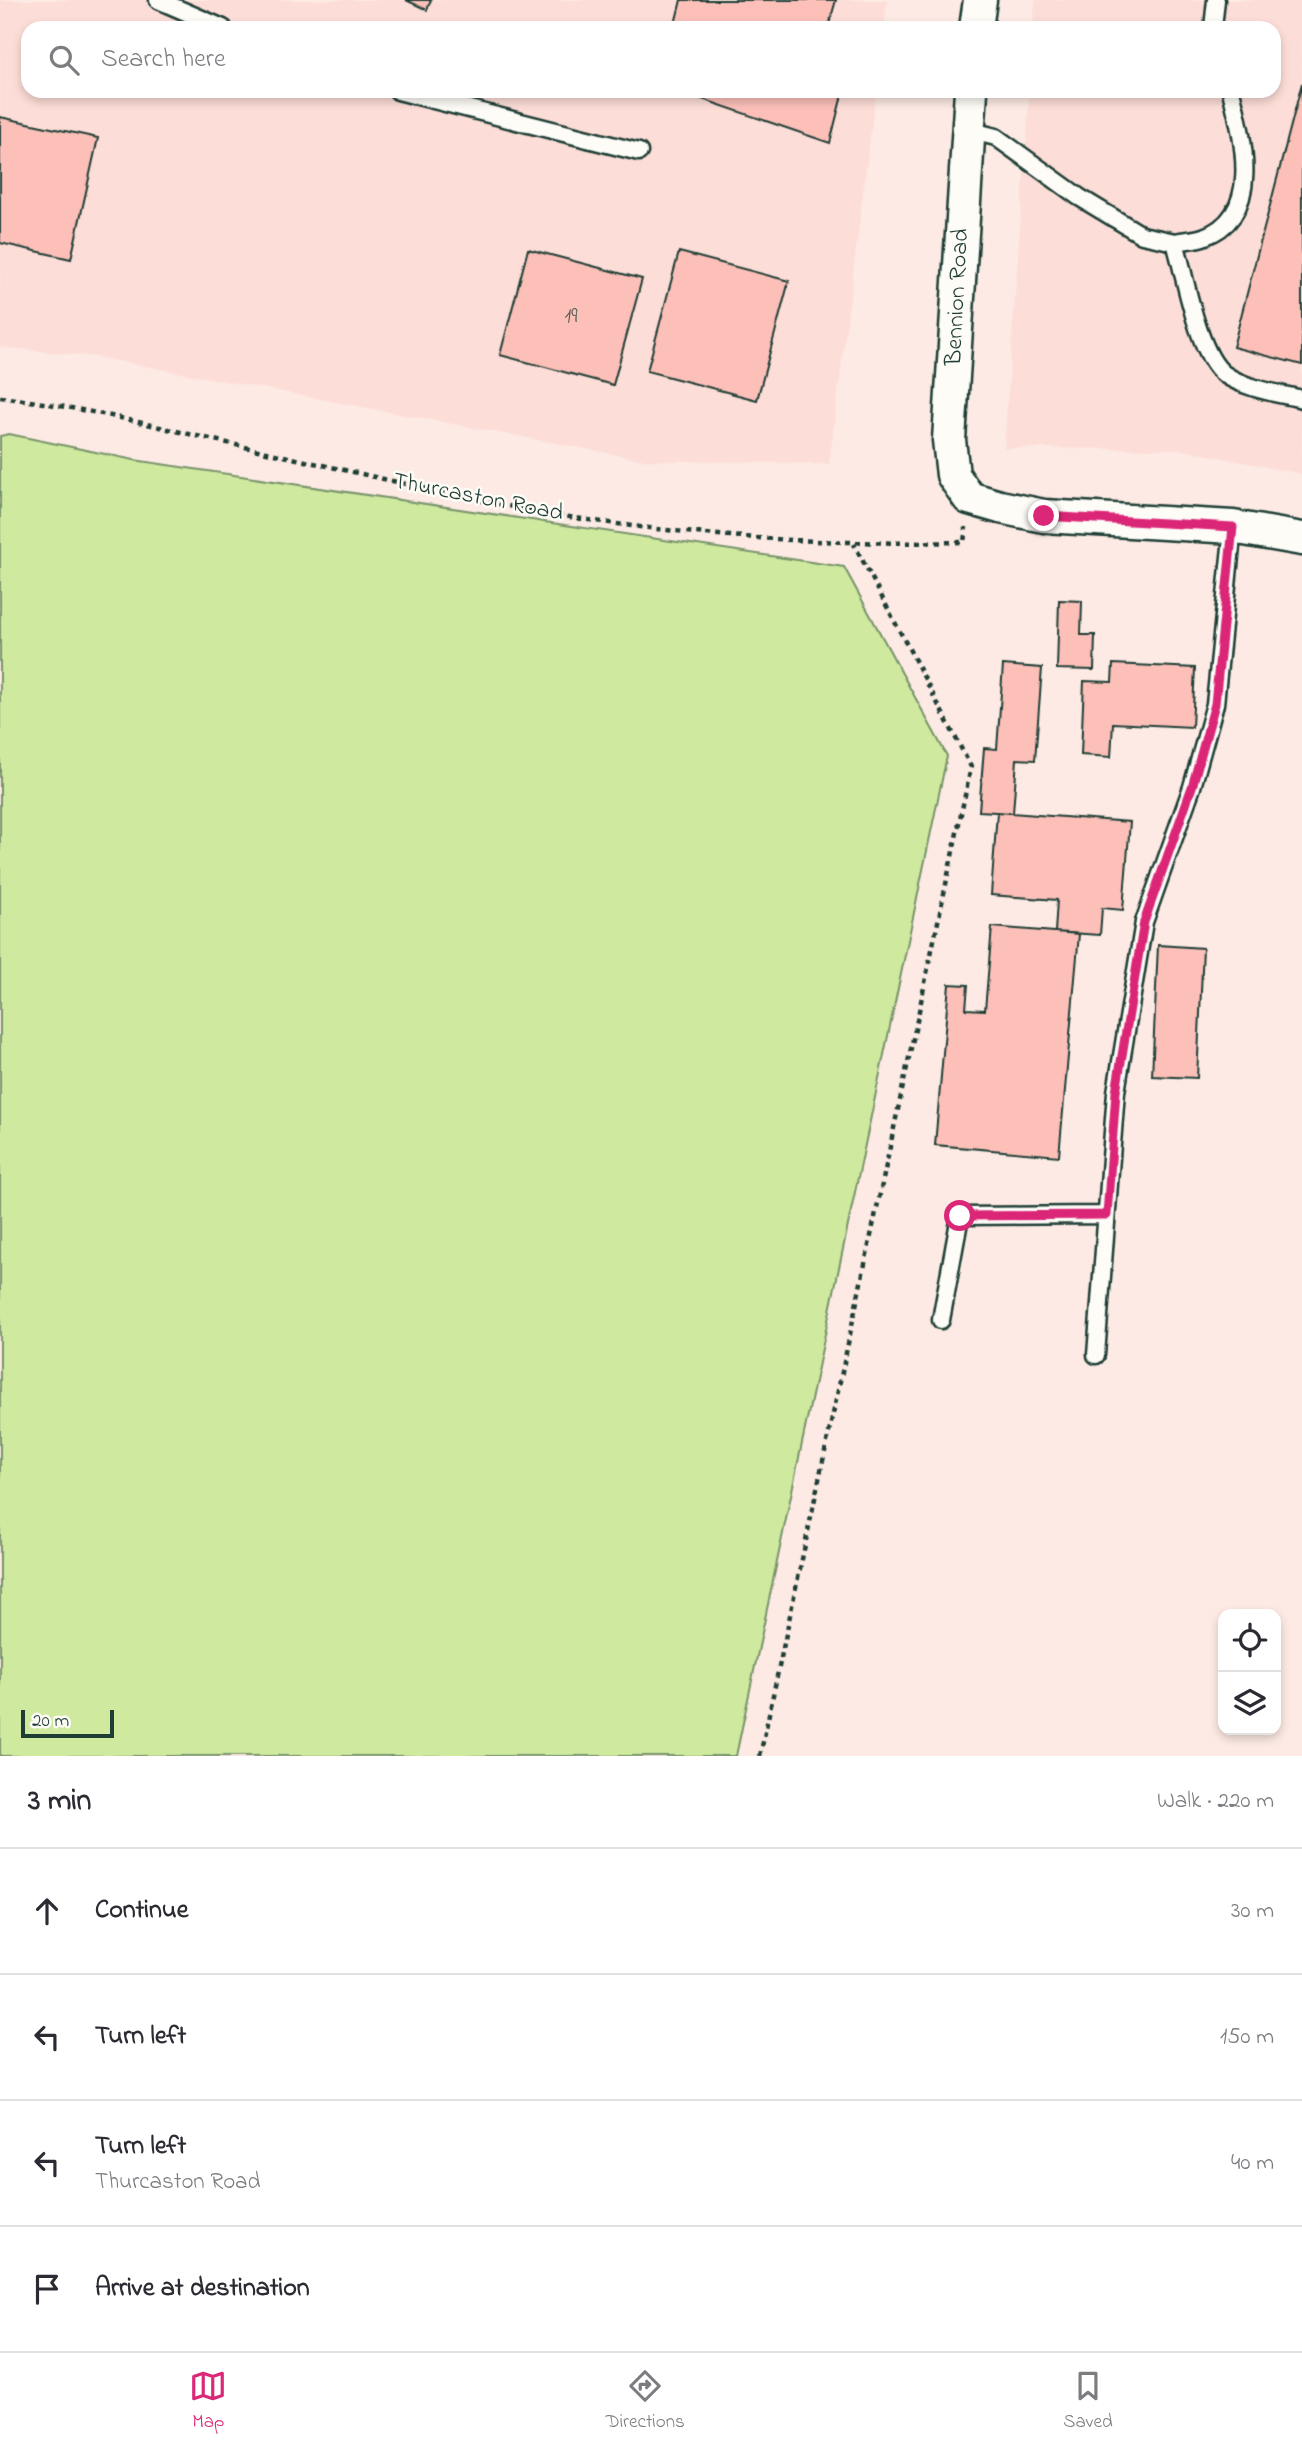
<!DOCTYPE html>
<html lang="en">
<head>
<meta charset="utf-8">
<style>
	body { margin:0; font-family:"Indie Flower",sans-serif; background:#f7f7f7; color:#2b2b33 }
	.controls { position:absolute; right:21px; bottom:21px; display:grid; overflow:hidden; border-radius:14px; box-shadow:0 4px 10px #0003 }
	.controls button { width:63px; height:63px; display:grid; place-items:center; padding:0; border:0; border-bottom:2px solid #e1e1e2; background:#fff; color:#2b2b33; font:35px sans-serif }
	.scale { position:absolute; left:21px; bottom:18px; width:93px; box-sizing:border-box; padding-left:7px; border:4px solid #1f3d34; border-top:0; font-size:19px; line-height:24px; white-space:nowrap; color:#1f3d34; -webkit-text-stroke:5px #fdfcf7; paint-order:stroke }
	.stop { position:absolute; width:21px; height:21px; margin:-16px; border:5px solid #db2777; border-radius:50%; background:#fff }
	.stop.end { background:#db2777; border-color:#fff; box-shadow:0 2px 7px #0008 }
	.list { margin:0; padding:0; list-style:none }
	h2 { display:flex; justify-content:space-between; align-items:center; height:91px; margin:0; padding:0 28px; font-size:30px }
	h2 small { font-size:23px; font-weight:400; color:#7c7c81 }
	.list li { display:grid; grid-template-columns:46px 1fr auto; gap:21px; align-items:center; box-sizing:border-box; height:126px; padding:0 28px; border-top:2px solid #e1e1e2 }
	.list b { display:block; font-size:26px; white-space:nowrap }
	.list p { margin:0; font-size:23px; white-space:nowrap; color:#7c7c81 }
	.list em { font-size:23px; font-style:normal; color:#7c7c81 }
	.icon { flex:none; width:38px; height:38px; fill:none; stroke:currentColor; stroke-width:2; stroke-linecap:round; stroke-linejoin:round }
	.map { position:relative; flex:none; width:1302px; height:1756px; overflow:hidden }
	.search { position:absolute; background:#fff; box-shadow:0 4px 10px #0003; left:21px; right:21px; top:21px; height:77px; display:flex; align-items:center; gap:18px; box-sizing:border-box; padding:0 24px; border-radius:21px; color:#7c7c81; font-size:26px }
	.sheet { height:595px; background:#fff }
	nav { display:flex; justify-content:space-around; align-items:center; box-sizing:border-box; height:98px; border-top:2px solid #e1e1e2; background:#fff; font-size:19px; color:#7c7c81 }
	nav a { display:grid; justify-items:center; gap:4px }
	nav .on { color:#db2777 }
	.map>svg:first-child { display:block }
</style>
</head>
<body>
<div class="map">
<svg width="1302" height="1756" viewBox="0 0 1302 1756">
	<rect width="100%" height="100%" fill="#fdeae4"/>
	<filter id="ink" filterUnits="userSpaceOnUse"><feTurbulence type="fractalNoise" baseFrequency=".0143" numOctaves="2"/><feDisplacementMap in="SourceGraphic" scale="14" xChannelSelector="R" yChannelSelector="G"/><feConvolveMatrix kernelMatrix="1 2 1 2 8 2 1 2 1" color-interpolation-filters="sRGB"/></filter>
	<g filter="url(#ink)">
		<path fill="#fdddd7" d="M0 0H887L884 28H28V91H876L829 464 645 460 97 357 0 347Z
			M1035 0H1302V474L1178 449 1004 448 1030 91H1274V28H1033Z"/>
		<path fill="#cfe99f" stroke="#77936a" stroke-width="2" d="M9 434 134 460 844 567 947 756 736 1756H0V436Z"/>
		<path fill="#fcc0b9" stroke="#1f3d34" stroke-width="2" d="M406 0H431L427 10Z
			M681 0H836L828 28H674Z
			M1302 83V365L1233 347Z
			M679 91H843L830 143Z
			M0 117 98 138 71 259 0 243Z
			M528 249 642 279 613 385 500 355Z
			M679 252 789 281 757 400 647 371Z
			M1059 600 1082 601 1081 635H1095L1094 670 1057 669Z
			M1113 664 1195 668 1192 727 1113 723 1111 757 1081 755 1084 681 1112 682Z
			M1003 665 1042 668 1035 760 1017 759 1013 813 979 811 984 748 997 749Z
			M997 812 1130 822 1123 910 1102 908 1100 935 1055 932 1057 900 991 895Z
			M992 927 1079 934 1059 1156 935 1145 949 984 968 985 966 1009 985 1010Z
			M1158 945 1203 948 1197 1078 1152 1076Z"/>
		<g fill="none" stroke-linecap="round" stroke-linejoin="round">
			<g stroke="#1f3d34" stroke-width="21">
				<path id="service" d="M158 0 223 28
					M1213 28 1216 0
					M398 91 639 152
					M968 130 996 137 1079 197 1142 235 1175 242C1185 275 1197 353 1224 374 1246 389 1277 393 1302 399
					M1175 242C1184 240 1194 240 1203 237 1264 216 1243 138 1231 91
					M941 1320 960 1216 1106 1215
					M1096 1355 1116 1092 1144 922 1192 787 1215 704 1233 527"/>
			</g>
			<g stroke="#1f3d34" stroke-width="37">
				<path id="minor" d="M976 28 980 0
					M971 91 949 440 953 475 969 498 1000 507 1044 516 1233 527 1302 539"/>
			</g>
			<path stroke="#1f3d34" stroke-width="4.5" stroke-dasharray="5 5" stroke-linecap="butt" d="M0 397C67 405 132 420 197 436 285 456 372 477 460 496 626 533 794 546 964 542L966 527
				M760 1756 971 767 854 544"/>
			<use href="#service" stroke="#fdfcf7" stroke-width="16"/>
			<use href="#minor" stroke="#fdfcf7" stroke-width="32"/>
		</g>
	</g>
	<g fill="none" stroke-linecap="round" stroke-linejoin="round" filter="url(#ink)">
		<path stroke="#db2777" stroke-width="9" d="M960 1216 1107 1215 1116 1092 1144 922 1192 787 1215 704 1233 527 1044 516"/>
	</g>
	<g text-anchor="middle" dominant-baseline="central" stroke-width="5" stroke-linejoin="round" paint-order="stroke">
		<g font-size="21" fill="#565e55">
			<text x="571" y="317">19</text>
		</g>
		<g font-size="24" fill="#1f3d34" stroke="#fdfcf7">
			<text transform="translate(958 297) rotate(-87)">Bennion Road</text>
			<text transform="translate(478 498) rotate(11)">Thurcaston Road</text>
		</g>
	</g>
</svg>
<div class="controls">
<button><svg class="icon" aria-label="locate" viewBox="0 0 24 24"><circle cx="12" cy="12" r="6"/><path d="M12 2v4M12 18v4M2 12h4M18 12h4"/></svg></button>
<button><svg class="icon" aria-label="layers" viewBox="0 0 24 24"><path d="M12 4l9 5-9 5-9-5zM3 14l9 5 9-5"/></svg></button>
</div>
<div class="scale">20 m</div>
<div class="stop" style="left:960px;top:1216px"></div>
<div class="stop end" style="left:1044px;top:516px"></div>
<div class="search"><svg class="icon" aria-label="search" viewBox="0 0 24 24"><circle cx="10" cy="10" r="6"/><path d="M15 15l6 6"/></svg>Search here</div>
</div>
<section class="sheet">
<h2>3 min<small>Walk · 220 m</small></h2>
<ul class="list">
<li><svg class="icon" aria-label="ahead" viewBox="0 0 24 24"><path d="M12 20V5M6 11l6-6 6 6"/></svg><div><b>Continue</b></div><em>30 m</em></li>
<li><svg class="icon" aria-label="left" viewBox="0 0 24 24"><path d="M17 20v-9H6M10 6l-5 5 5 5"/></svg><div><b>Turn left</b></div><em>150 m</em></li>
<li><svg class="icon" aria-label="left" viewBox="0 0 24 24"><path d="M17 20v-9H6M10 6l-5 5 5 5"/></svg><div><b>Turn left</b><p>Thurcaston Road</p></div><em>40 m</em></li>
<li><svg class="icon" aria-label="arrive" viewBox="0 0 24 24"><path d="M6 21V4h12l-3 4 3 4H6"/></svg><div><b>Arrive at destination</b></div></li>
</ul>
</section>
<nav>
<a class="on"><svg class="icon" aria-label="map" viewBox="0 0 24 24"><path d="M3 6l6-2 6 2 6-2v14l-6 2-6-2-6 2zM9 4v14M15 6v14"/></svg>Map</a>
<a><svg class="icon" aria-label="directions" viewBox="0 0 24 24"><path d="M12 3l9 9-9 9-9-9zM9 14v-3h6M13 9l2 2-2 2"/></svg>Directions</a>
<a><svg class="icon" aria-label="saved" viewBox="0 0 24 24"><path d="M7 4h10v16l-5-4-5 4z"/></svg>Saved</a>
</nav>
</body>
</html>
